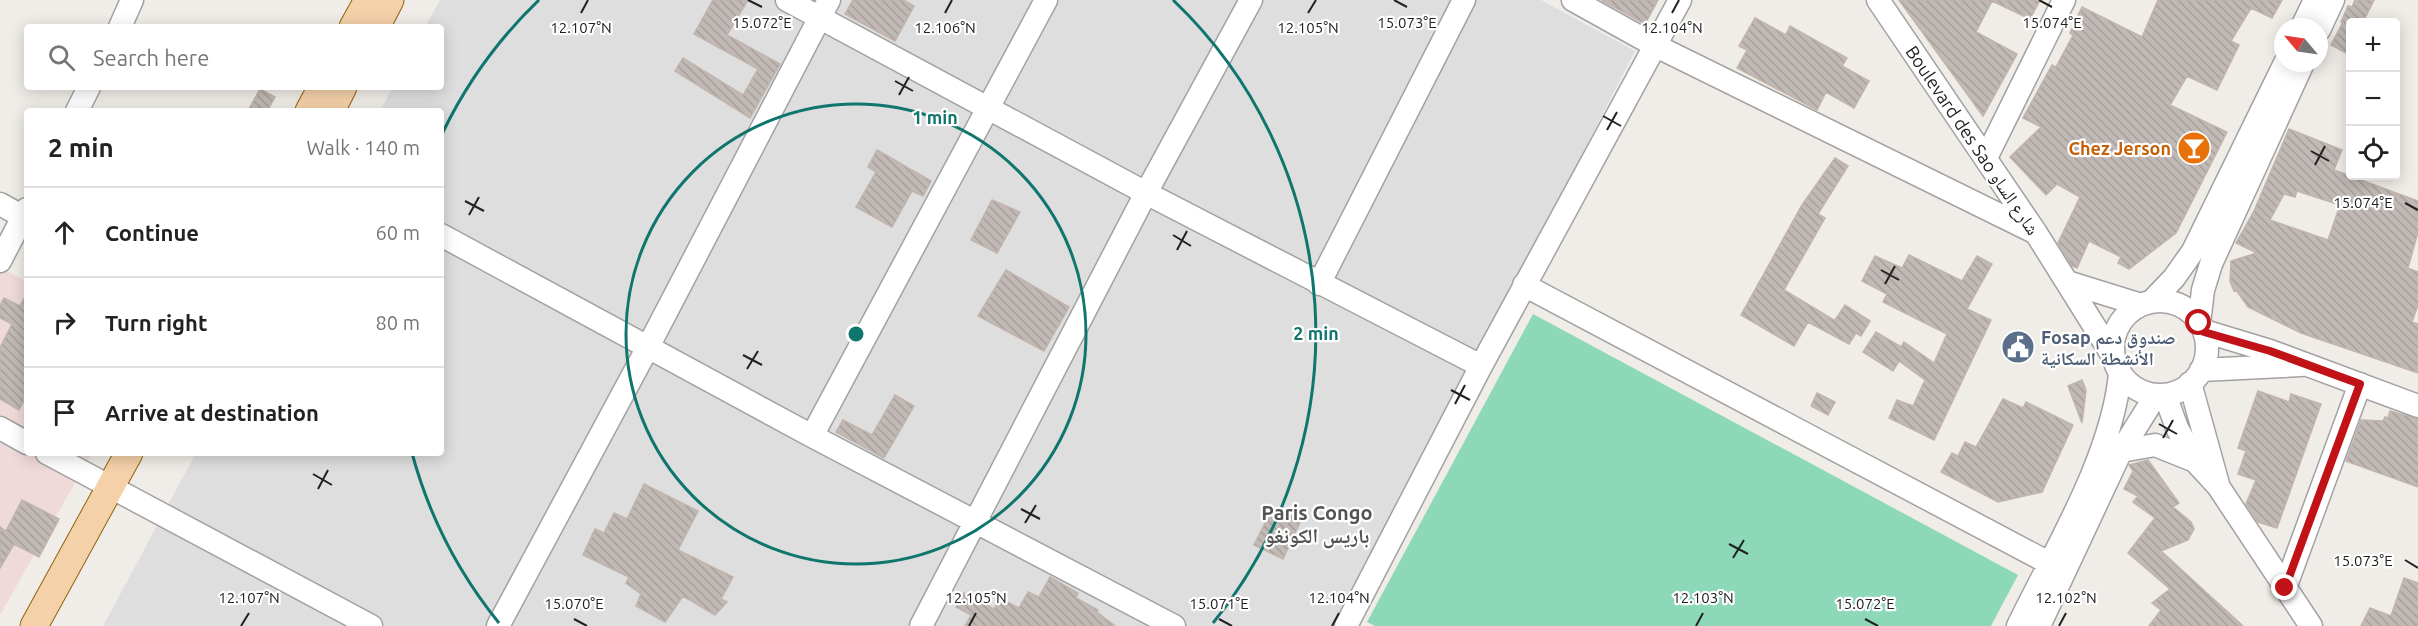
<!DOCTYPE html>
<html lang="en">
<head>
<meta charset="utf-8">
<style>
	body { margin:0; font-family:Ubuntu,"Noto Naskh Arabic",sans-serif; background:#f6f6f6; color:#222 }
	.controls { position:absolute; right:18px; top:18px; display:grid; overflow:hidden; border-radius:6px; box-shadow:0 3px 15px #0003 }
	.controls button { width:54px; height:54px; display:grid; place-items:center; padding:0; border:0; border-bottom:2px solid #e0e0e0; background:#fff; color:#222; font:30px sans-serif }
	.compass { position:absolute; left:2274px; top:18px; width:54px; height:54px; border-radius:50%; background:#fff; box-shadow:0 3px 15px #0003; rotate:299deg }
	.stop { position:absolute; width:18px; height:18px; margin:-14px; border:4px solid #c01217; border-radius:50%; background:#fff }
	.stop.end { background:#c01217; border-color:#fff; box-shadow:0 2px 6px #0008 }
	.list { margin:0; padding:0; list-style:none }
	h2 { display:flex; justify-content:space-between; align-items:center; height:78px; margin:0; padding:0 24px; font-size:26px }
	h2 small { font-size:20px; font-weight:400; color:#767676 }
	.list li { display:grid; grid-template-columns:39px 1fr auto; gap:18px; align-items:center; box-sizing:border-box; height:90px; padding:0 24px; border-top:2px solid #e0e0e0 }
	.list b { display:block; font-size:22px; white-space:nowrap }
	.list em { font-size:20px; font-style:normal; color:#767676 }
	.icon { flex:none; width:33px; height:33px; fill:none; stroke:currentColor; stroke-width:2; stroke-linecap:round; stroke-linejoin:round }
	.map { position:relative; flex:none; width:2418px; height:626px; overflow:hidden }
	.search { position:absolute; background:#fff; box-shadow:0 3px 15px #0003; left:24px; top:24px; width:420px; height:66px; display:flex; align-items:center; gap:15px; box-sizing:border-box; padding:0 21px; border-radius:6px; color:#767676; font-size:22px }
	.panel { position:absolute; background:#fff; box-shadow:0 3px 15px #0003; left:24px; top:108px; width:420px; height:348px; border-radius:6px }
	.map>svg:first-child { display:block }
</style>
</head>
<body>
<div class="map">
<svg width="2418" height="626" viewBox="0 0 2418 626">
	<defs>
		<pattern id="building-back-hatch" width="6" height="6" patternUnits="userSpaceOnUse" patternTransform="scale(1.5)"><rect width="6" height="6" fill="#c1b9b5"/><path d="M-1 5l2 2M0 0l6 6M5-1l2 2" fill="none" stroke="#a69f9b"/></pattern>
	</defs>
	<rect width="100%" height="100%" fill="#f0ede8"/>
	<path fill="#dfdede" d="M440 0H1541L1635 51 1461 390 1332 626H103L196 453H441V111H380L393 87H441V27H425Z"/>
	<path fill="#efd9d9" d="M0 267 27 282V453H92L0 615Z"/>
	<path fill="#8dd8b9" d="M1533 314 2018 575 1991 626H1375L1367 622Z"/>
	<path fill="url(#building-back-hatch)" stroke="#c1b4ac" stroke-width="1.5" fill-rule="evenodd" d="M713 0H748L727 35 780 64 750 118 675 71 683 58 743 95 758 69 694 34Z
		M853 0H903L914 6 895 41 845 14Z
		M1601 0H1658L1645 24Z
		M1899 0H2040L2030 19 1992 1 1976 32 2017 54 1983 116Z
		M2158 0H2282L2272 18 2251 8 2231 41 2239 45 2217 90 2187 76 2170 105 2227 132 2176 233 2129 269 2118 263 2121 257 2089 241 2077 268 2072 266 2058 243 2080 197 2057 184 2046 195 2010 157 2041 127 2023 118 2052 65 2056 67 2073 35 2070 33 2082 7 2142 37Z
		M2355 0H2374L2363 22H2350V55L2331 45 2343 22H2341L2348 6 2352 7Z
		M1755 18 1786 35 1790 26 1847 58 1842 66 1869 81 1854 108 1826 92 1817 110 1737 68 1747 50 1739 46Z
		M260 89 275 97 267 111H248Z
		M2289 129 2342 150 2334 170 2418 201V232L2408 268 2418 272V305L2412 322 2418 324V373L2301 333 2248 307 2236 290 2234 291 2230 281 2231 261 2257 253 2236 243 2254 211ZM2297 191 2340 205 2328 240 2270 220 2284 194 2295 197Z
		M877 150 931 181 923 196 912 191 892 227 856 207 876 172 868 167Z
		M1835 158 1848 166 1818 214 1825 218 1784 290 1837 322 1835 320 1845 305 1870 321 1861 336 1856 333 1849 344 1808 322 1794 346 1741 315 1802 205Z
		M992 200 1020 212 997 253 971 240Z
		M1909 255 1962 281 1977 256 1992 264 1967 309 1991 320 1934 440 1889 418 1897 400 1913 406 1925 380 1899 361 1893 371 1863 352 1876 332 1901 347 1904 342 1934 363 1947 334 1883 302 1887 294 1862 281 1875 256 1902 268Z
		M1006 270 1069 307 1044 351 978 316Z
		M27 293V395L19 410 0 399V348L12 324 0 318V306L4 298 20 306Z
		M2082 380 2086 390 2082 423 2068 386Z
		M2258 391 2289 402 2291 394 2321 404 2277 528 2258 522 2246 504 2256 480 2238 474 2246 451 2238 448Z
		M1817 393 1835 402 1828 415 1811 406Z
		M895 395 914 406 884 458 836 432 843 420 872 435Z
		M2003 399 2023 408 2026 402 2073 425 2042 492 1998 502 1941 472 1952 453 1958 456 1965 442 1976 447Z
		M2390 411 2418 419V487L2346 461 2361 420 2383 421 2385 417 2388 418Z
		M2148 460 2179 503 2173 507 2191 522 2194 529 2188 540 2161 551 2243 626H2149L2161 610 2152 603 2170 589 2128 553 2155 518 2133 502 2138 496 2124 489 2133 471 2129 465Z
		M644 484 698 511 678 550 733 577 721 599 727 602 715 615 683 596 665 622 636 606 641 594 626 583 629 577 583 555 595 529 604 533 614 513 627 519Z
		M22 500 59 519 39 557 14 544 0 568V527L6 531Z
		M1273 507 1301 520 1283 559 1254 545Z
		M1050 577 1078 593 1076 598 1098 610 1097 612 1115 626H965L971 615 956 607 964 593 994 609 1000 598 1019 608 1028 592 1039 597Z
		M2404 578 2418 583V626H2361L2370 608 2391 616Z"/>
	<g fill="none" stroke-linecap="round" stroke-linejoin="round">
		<g stroke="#a2a2a2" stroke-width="25">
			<path id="minor" d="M787 0 1146 193 1481 366
				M1573 0 1654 45 2036 233
				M1878 0 2036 233 2113 356
				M120 27 132 0
				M2302 27 2315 0
				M2319 30 2333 0
				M77 111 89 87
				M1986 158 2064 0
				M0 204 27 219
				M441 235 812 436 1174 626
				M0 261 27 209
				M2067 282 2141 305
				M1319 284 1464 0
				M1524 285 2064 571
				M2113 348a47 47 0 1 1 94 0a47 47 0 1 1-94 0Z
				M2151 302 2174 278 2193 251 2285 63
				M2199 323 2203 290 2211 264 2303 63
				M2204 331 2270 351 2418 406
				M2201 370 2301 365
				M2190 383 2218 484
				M2165 395 2177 428 2195 461 2218 486 2311 626
				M0 428 27 443
				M812 436 1046 0
				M2121 451 2155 445 2195 461
				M47 453 371 626
				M2285 588 2360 384
				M498 626 648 347 829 0
				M921 626 1146 193 1251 0
				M1346 626 1481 366 1680 0
				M2018 626C2055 550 2112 457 2120 374
				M2039 626 2121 451 2156 395"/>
		</g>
		<g stroke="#90610d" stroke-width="29">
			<path id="major" d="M353 27 368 0
				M376 27 390 0
				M309 111 322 87
				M331 111 343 87
				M34 626 129 453"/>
		</g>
		<use href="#minor" stroke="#fff" stroke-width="22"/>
		<use href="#major" stroke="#f4d1a9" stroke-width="27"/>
	</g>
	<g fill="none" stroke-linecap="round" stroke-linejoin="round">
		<path stroke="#c01217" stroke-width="8" d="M2199 323 2204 332 2270 351 2360 384 2285 588"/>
	</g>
	<path fill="none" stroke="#212121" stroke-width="2" d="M748 0 762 7M1394 0 1407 7M2039 0 2052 7M581 13 588 0M945 13 952 0M1308 13 1316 0M1672 13 1679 0M895 81 913 91M899 95 909 77M1603 116 1621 126M1607 130 1617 112M2311 151 2329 161M2315 165 2325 146M465 201 484 211M2405 203 2418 210M469 215 479 197M1173 235 1191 246M1177 250 1187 231M1881 270 1899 280M1885 284 1895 266M743 355 762 365M747 369 758 351M1451 390 1470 400M1455 404 1465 385M2159 424 2177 434M2163 438 2173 420M313 474 332 485M318 489 328 470M1021 509 1040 519M1025 523 1036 505M1729 544 1748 554M1733 558 1744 540M2405 560 2418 568M574 619 587 626M1219 619 1232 626M1865 619 1878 626M241 626 249 613M969 626 976 613M1332 626 1339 613M1696 626 1703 613M2059 626 2066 613"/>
	<g fill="none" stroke="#0f766e" stroke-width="3">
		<circle cx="856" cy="334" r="230"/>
		<path d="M499 623A460 460 0 0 1 412 453M443 132A460 460 0 0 1 539 0M1173 0A460 460 0 0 1 1213 623"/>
	</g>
	<defs>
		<g id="bar-disc" transform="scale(1.725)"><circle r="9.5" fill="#e8710a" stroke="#fff"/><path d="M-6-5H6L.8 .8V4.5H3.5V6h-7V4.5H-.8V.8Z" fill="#fff"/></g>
		<g id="civic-disc" transform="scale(1.725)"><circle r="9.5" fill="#5c6f8a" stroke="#fff"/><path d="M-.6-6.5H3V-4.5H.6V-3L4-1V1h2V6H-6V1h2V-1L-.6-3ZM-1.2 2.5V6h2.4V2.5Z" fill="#fff"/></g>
	</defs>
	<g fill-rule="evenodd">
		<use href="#bar-disc" x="2194" y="148"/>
		<use href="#civic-disc" x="2018" y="347"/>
	</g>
	<g text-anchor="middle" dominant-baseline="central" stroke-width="4.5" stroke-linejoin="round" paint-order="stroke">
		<g font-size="18" fill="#212121" stroke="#fff">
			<text transform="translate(1973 140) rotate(56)">Boulevard des Sao شارع الساو</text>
		</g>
		<g font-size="18" font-weight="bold" fill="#c56008" stroke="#fff" text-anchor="end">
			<text x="2171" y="148">Chez Jerson</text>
		</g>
		<g font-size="18" font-weight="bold" fill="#4e5e75" stroke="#fff" text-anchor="start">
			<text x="2041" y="337">Fosap صندوق دعم<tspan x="2041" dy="21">الأنشطة السكانية</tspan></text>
		</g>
		<g font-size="20" font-weight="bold" fill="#545454" stroke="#fff">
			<text x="1317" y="512">Paris Congo<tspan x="1317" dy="23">باريس الكونغو</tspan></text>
		</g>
	</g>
	<g font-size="15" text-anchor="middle" fill="#212121" stroke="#fff" stroke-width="4.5" stroke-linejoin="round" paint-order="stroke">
		<text x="2052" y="28">15.074°E</text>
		<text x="762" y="28">15.072°E</text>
		<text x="1407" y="28">15.073°E</text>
		<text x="581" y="33">12.107°N</text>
		<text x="945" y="33">12.106°N</text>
		<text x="1308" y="33">12.105°N</text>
		<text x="1672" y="33">12.104°N</text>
		<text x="2363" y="208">15.074°E</text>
		<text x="2363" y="566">15.073°E</text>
		<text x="249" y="603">12.107°N</text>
		<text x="976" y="603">12.105°N</text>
		<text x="1339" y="603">12.104°N</text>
		<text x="1703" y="603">12.103°N</text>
		<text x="2066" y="603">12.102°N</text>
		<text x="574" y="609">15.070°E</text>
		<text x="1219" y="609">15.071°E</text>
		<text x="1865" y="609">15.072°E</text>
	</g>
	<circle cx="856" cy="334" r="9" fill="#0f766e" stroke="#fff" stroke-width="3"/>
	<g font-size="18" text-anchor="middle" font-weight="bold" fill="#0f766e" stroke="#fff" stroke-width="4.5" stroke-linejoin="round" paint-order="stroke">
		<text x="935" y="124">1 min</text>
		<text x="1316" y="340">2 min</text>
	</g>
</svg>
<div class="controls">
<button>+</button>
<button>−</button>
<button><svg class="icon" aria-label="locate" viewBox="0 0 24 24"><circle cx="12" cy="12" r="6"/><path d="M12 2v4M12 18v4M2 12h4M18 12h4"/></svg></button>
</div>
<svg class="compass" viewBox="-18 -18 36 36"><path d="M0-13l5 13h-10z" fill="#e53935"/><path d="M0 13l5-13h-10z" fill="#767676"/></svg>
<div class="stop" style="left:2199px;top:323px"></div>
<div class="stop end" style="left:2285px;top:588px"></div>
<div class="search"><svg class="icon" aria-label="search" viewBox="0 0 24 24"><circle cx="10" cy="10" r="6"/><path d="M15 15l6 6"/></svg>Search here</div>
<section class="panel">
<h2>2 min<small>Walk · 140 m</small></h2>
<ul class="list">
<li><svg class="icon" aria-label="ahead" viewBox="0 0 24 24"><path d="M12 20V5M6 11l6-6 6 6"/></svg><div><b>Continue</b></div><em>60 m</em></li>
<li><svg class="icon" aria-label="right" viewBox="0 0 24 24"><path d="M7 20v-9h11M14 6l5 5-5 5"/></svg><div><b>Turn right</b></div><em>80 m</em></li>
<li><svg class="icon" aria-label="arrive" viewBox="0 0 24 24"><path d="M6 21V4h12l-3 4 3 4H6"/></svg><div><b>Arrive at destination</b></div></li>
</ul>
</section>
</div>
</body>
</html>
